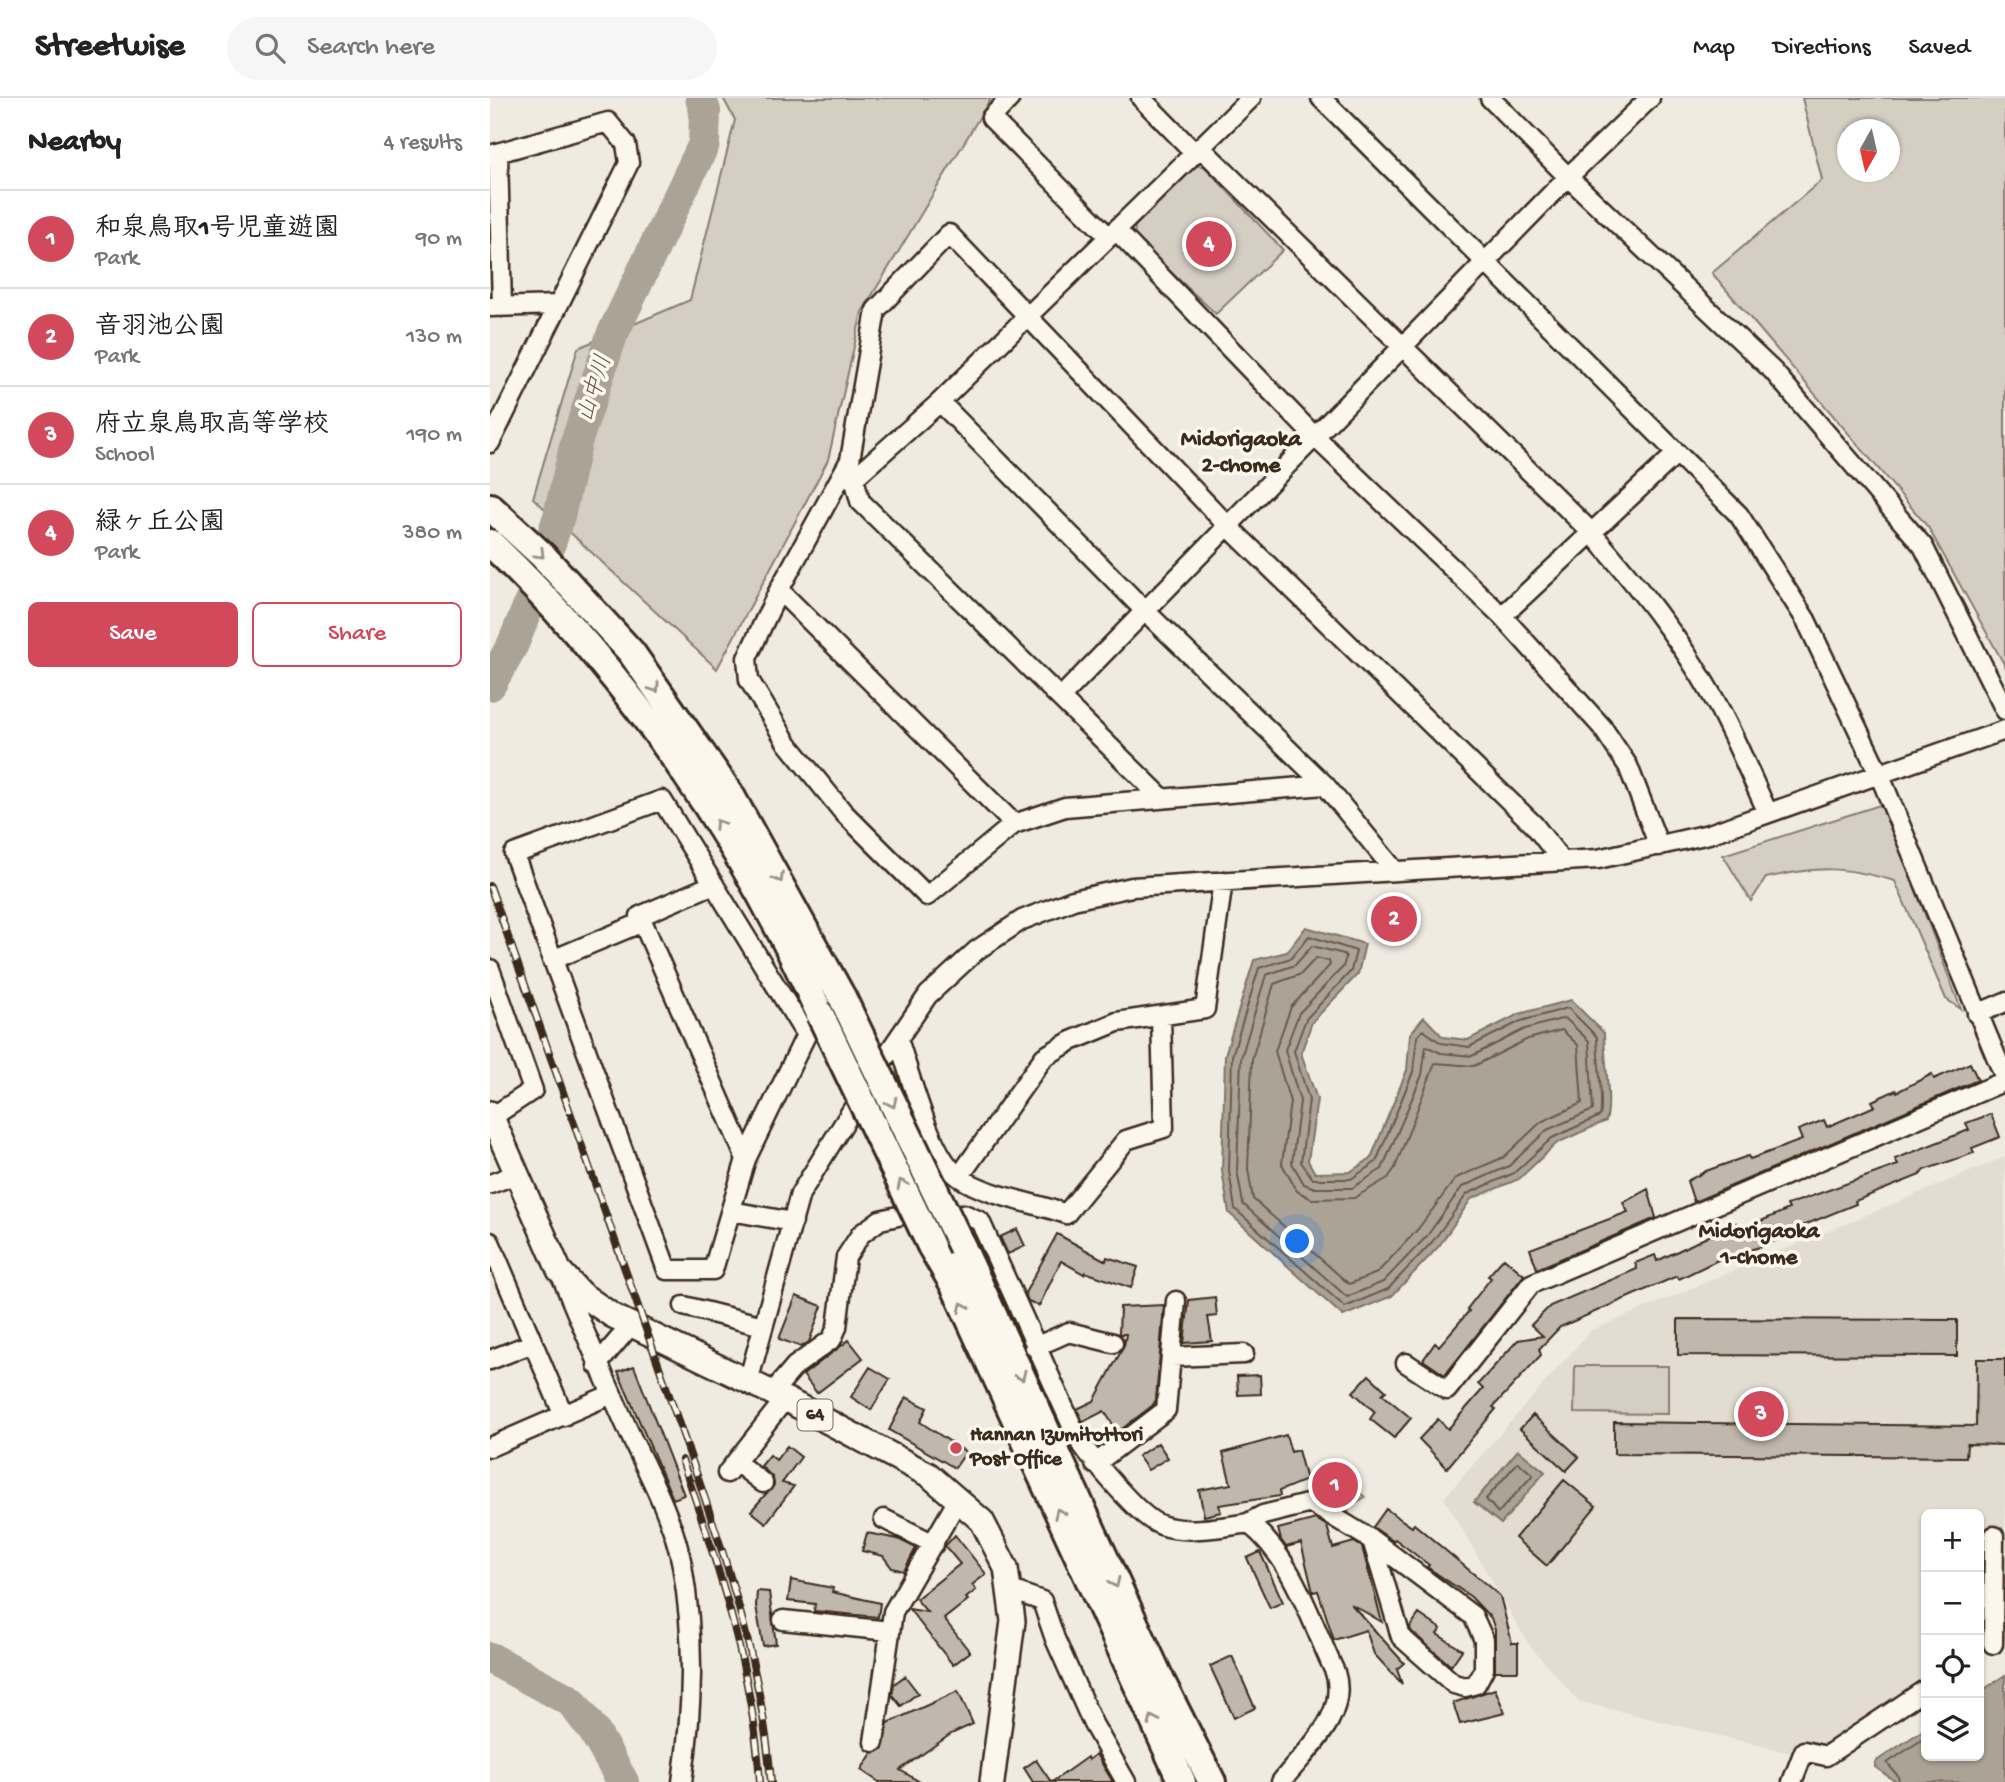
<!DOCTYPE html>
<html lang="en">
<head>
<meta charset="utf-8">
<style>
	body { margin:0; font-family:"Gochi Hand","Klee One",sans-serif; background:#f6f6f6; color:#222 }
	.controls { position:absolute; right:21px; bottom:21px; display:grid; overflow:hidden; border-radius:10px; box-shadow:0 2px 5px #0004 }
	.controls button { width:63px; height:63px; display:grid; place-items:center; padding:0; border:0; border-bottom:2px solid #e0e0e0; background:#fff; color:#222; font:35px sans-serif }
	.compass { position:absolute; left:1347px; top:21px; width:63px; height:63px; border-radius:50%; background:#fff; box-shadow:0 2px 5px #0004; rotate:188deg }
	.you { position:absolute; left:808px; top:1144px; width:24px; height:24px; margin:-18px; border:5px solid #fff; border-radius:50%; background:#1a73e8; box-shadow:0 0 0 10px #1a73e833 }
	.badge { display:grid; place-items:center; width:46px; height:46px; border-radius:50%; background:#d1495b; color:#fff; font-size:23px; font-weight:700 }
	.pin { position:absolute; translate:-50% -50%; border:4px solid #fff; box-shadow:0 2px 7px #0006 }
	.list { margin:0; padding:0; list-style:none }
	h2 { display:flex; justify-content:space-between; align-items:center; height:91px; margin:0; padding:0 28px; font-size:30px }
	h2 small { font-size:23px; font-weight:400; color:#767676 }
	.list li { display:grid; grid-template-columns:46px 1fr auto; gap:21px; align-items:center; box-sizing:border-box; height:98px; padding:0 28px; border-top:2px solid #e0e0e0 }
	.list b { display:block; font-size:26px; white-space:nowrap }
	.list p { margin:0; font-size:23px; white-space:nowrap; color:#767676 }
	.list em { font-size:23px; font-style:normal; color:#767676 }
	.actions { display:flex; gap:14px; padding:21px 28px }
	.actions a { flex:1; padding:16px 0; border:2px solid #d1495b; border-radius:10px; text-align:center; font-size:24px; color:#d1495b }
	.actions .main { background:#d1495b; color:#fff }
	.icon { flex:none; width:38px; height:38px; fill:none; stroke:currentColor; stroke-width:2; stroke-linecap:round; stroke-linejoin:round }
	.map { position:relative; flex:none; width:1515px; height:1684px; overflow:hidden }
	header { display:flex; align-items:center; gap:42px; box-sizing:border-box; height:98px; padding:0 35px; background:#fff; border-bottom:2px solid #e0e0e0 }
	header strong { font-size:33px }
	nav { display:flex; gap:38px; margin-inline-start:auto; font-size:24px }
	.search { width:490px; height:63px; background:#f6f6f6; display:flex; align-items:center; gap:18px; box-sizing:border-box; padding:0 24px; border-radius:38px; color:#767676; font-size:26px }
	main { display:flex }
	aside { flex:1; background:#fff }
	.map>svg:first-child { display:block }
</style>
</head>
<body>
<header>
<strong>Streetwise</strong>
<div class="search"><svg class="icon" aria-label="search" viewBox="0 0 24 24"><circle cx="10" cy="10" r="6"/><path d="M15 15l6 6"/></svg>Search here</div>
<nav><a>Map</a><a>Directions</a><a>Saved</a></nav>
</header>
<main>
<aside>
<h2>Nearby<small>4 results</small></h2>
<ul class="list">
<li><span class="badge">1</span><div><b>和泉鳥取1号児童遊園</b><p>Park</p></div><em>90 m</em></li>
<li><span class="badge">2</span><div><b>音羽池公園</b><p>Park</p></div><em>130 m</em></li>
<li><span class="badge">3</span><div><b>府立泉鳥取高等学校</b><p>School</p></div><em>190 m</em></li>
<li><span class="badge">4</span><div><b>緑ヶ丘公園</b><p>Park</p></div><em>380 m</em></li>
</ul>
<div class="actions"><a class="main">Save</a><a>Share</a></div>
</aside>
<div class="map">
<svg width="1515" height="1684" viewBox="0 0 1515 1684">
	<rect width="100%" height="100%" fill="#f0ebe0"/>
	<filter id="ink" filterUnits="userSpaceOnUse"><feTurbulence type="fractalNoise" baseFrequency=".0143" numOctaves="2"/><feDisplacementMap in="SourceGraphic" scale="14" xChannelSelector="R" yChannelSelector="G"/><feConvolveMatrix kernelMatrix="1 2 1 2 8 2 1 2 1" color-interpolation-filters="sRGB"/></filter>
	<g filter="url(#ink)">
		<path fill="#e2dcd1" d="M1515 1059V1541L1489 1558V1416H1436V1594L1333 1663 1088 1603 1039 1547 954 1400 1100 1233Z"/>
		<path fill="#d5cec3" stroke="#887c70" stroke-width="2" fill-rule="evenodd" d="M233 0H501L372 214 338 362 227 571 43 400 88 250 200 202 245 22Z
			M1312 0H1515V568L1438 429 1222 175 1332 82ZM1358 32H1400V74H1358Z
			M703 68H714L793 152 726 216 644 140 645 128Z
			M1393 706 1471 911 1456 901 1405 783C1352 768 1329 768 1276 780L1261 803 1233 757Z
			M1085 1268H1178V1316L1084 1315Z
			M844 1372 875 1399 858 1409 859 1418 837 1404 823 1374Z"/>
		<path fill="#aca397" stroke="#7f7367" stroke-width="2" d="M816 829 875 846 868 876 822 924 811 955 827 1001 818 1063 825 1075 860 1074 881 1060 917 972 920 936 934 919 953 939 978 942 1029 916 1081 902 1114 935C1114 960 1122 1003 1116 1023L1067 1045 1029 1081 981 1101 949 1148 902 1198 853 1218 739 1115 732 1073 735 957 764 862 797 854Z
			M1028 1352 1055 1374 1011 1426 984 1404Z
			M1515 1577V1684H1406L1385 1669V1664L1436 1630V1658H1489V1595Z"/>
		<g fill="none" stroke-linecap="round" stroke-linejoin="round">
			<path stroke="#685a4e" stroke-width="2" d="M819 838 866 853 861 873 816 921 804 953 819 1002 811 1064 823 1081H861L886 1064 923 974 927 939 933 932 951 945 979 949 1031 923 1078 910 1107 939C1107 957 1114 1006 1110 1018L1062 1040 1024 1075 977 1096 943 1143 898 1191 855 1209 745 1111 739 1073 742 958 769 870 801 860Z
				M822 848 854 856 856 859 853 869 809 915 795 952 810 1003 802 1065 814 1086 825 1090H862L892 1071 932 977 936 948 951 955 982 958 1035 931 1075 920 1099 943 1103 1012 1057 1032 1019 1068 972 1089 937 1138 893 1184 857 1199 753 1106 747 1072 751 960 776 877 805 867Z
				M826 860 839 863 840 867 801 909 785 953 800 1004 792 1066 807 1093 822 1101 864 1100 898 1080 905 1070 945 965 984 968 1038 941 1072 932 1088 947 1092 1005 1051 1024 1014 1059 966 1080 928 1131 887 1175 859 1186 763 1101 758 1071 762 961 784 886 811 876Z
				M1028 1364 1043 1377 1008 1415 996 1401Z
				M1409 1684 1408 1678 1397 1665 1436 1639"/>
			<path stroke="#aca397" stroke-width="32" d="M0 587 23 546 43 497 69 418 86 345 122 237 214 46 215 13 211 0
				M0 1560 81 1603 104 1633 133 1684"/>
		</g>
		<path fill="#c0b8ad" stroke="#3b2a1e" stroke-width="2" d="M1480 965 1488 982 1204 1104 1197 1083 1216 1073 1258 1058 1260 1061 1312 1042 1308 1032 1334 1022 1337 1029 1385 1008 1382 1003 1406 992 1407 994 1442 976 1444 981Z
			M1501 1016 1510 1039 1482 1050 1484 1055 1434 1072 1430 1077 1365 1103 1366 1106 1297 1134 1298 1137 1273 1148 1230 1161 1189 1181 1187 1178 1070 1229 1049 1251 1051 1257 1003 1309 1006 1311 957 1370 929 1341 948 1321 958 1331 993 1291 988 1286 1028 1242 1053 1238 1041 1227 1060 1208 1147 1171 1145 1165 1165 1157 1167 1163 1246 1125 1248 1133 1299 1111 1297 1107 1408 1067 1405 1061 1479 1032 1476 1025Z
			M1158 1091 1166 1120 1047 1171 1040 1151 1138 1114 1133 1105Z
			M527 1131 535 1148 518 1156 510 1139Z
			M567 1136 616 1163 617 1159 648 1169 641 1190 595 1174 594 1176 571 1163 549 1208 538 1203 535 1195Z
			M1014 1160 1034 1177 955 1277 933 1262 945 1245 949 1248 979 1213 977 1211 1001 1180 998 1178Z
			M306 1198 332 1208 319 1244 311 1249 289 1241Z
			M725 1199 727 1218 718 1219 722 1243 694 1245 699 1202Z
			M674 1207 666 1302 662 1308 628 1334 614 1313 593 1324 587 1311 604 1303 634 1248 636 1236H629L630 1209Z
			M1188 1221 1467 1222V1258L1188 1257Z
			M359 1242 373 1260 327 1295 313 1277Z
			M1487 1261H1515V1347L1477 1346 1476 1359 1124 1356V1324L1486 1328Z
			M144 1268 194 1397 183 1401 128 1274Z
			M380 1269 400 1281 381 1312 361 1299Z
			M770 1277 771 1296 748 1297 747 1278Z
			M879 1277 896 1293 892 1296 921 1320 904 1340 880 1321 885 1314 863 1294Z
			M416 1299 437 1310 430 1324 476 1354 465 1370 399 1332Z
			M1043 1317 1089 1359 1076 1373 1030 1331Z
			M796 1337 801 1354 808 1352 816 1382 789 1393 790 1398 729 1407 731 1414 714 1418 709 1392 741 1386 733 1355Z
			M668 1345 678 1360 658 1372 648 1358Z
			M297 1348 311 1359 292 1385 304 1388 276 1425 261 1413 284 1387 283 1380 271 1368 280 1357 286 1362Z
			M1074 1382 1106 1408 1057 1468 1025 1440Z
			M896 1411 922 1429 924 1426 1010 1498 1022 1545H1028V1573H1005V1532L1001 1520 981 1499 937 1469 939 1467 905 1441 903 1443 883 1429Z
			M826 1421 837 1428 843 1450 864 1444 872 1449 892 1524 861 1506 914 1565 907 1571 912 1586 884 1556 876 1532 844 1542 828 1493 823 1494 811 1445 796 1449 791 1442 788 1431Z
			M377 1435 408 1441 426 1450 414 1473 402 1470 393 1458 372 1453Z
			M465 1437 496 1476 482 1487 486 1492 476 1500 478 1502 454 1521 480 1554 463 1567 419 1511 437 1514 426 1501 470 1466 455 1448Z
			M770 1454 793 1504 780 1510 757 1460Z
			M301 1482 343 1490 342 1494 390 1505 388 1519 324 1513 325 1506 298 1503Z
			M267 1493 279 1494 286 1546 273 1548 266 1508Z
			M929 1516 951 1531 947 1536 972 1552 961 1568 921 1533 920 1529Z
			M742 1558 765 1610 744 1620 720 1568Z
			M415 1578 428 1595 411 1608 402 1597 404 1586Z
			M1005 1591 1015 1615 970 1626 963 1605Z
			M468 1593 483 1626 461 1636 410 1672 430 1684H389L371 1672 382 1655 393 1650 398 1625Z
			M606 1656 623 1684H562L597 1659 598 1662Z
			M546 1662 561 1684H543L534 1670Z"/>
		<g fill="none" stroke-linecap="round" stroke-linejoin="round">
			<g stroke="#3b2a1e" stroke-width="23">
				<path id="minor" d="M520 0 501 20 619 139
					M651 0 705 55
					M831 0 1249 417 1316 522 1390 678 1515 980
					M1000 0 1078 79 1283 273 1433 448 1515 612
					M710 49 1101 434C1146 486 1189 539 1223 599 1244 636 1260 677 1278 715
					M0 57 118 24 136 46 139 65 0 345
					M8 57 12 209
					M626 132 824 338 1012 518 1112 629 1138 668 1169 748
					M0 209 68 207
					M450 304 654 512 835 687 905 773
					M362 372 370 403 671 699
					M364 380 450 304 761 0
					M289 492 524 726
					M1012 518 1186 356
					M571 599 1078 79 1160 0
					M835 687 575 709 524 726 437 798 353 714 297 645 259 582 257 560 289 492 360 362 386 212 459 136 738 428 1044 727 1072 763
					M172 702 316 937 256 1061 223 1172H177L24 756Z
					M224 786 150 818 256 1061
					M62 862 153 824
					M0 871 43 992 2 1019
					M1487 916 1515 904
					M408 941C420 976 440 1058 469 1079 499 1099 543 1104 576 1116L636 1042 674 1030 671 919
					M469 1079 554 959 581 943 627 924 715 911 733 783
					M0 1086 27 1076
					M241 1113 303 1124
					M0 1144 74 1318
					M73 1182C95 1236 119 1290 143 1343 162 1382 184 1424 192 1467 205 1541 203 1610 192 1684
					M194 1208 273 1228
					M545 1249 579 1234 623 1245
					M681 1259 754 1256
					M0 1262 43 1245
					M916 1265 957 1292 1041 1186 1515 983
					M107 1267 141 1227
					M258 1284 310 1096 390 967 438 897 487 852 532 822 583 802 642 789 1108 761 1219 736 1515 632
					M282 1295 305 1268 342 1241 347 1229 356 1159 371 1136 390 1122 412 1117 474 1116 490 1123 588 1341C602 1361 649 1420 671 1427 695 1436 732 1429 758 1425 803 1459 821 1524 845 1574 859 1618 816 1652 791 1684
					M0 1349 122 1296
					M246 1364 273 1385
					M605 1366 676 1312 686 1203
					M237 1375 295 1301
					M394 1421 444 1446
					M758 1425 773 1417 821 1405 882 1442 983 1518 994 1542V1571L986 1586 975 1589 964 1586 911 1539 882 1442
					M521 1492 552 1503 565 1541 603 1626 636 1684
					M293 1522 400 1533
					M1503 1546 1504 1438
					M384 1644 403 1514 469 1400
					M1302 1684 1314 1653 1336 1658 1436 1591"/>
			</g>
			<g stroke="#3b2a1e" stroke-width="28">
				<path id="major" d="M0 1015 69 1172 90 1195 123 1218 295 1301 439 1377 492 1423 516 1470 523 1523 502 1684"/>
			</g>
			<g stroke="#3b2a1e" stroke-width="32">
				<path id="highway" d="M0 409 53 458 141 554 240 696 352 899
					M0 445C137 575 254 744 330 916
					M441 1148 465 1189 692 1684
					M472 1149 671 1583 722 1684"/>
			</g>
			<use href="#minor" stroke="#fbf7ec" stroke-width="18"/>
			<use href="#major" stroke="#fbf7ec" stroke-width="23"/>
			<use href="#highway" stroke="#fbf7ec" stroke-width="26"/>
			<g stroke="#3b2a1e" stroke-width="8">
				<path id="rail" d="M0 788C58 951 115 1113 172 1277 218 1410 270 1542 281 1684
					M192 1362C228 1466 263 1573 270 1684"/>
			</g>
			<use href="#rail" stroke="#fbf7ec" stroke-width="5" stroke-dasharray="16" stroke-linecap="butt"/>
			<g stroke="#3b2a1e" stroke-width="32" stroke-linecap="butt">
				<path id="highway-bridge" d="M352 899 472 1149
					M330 916 441 1148"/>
			</g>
			<use href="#highway-bridge" stroke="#fbf7ec" stroke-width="26"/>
		</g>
		<defs><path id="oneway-chevron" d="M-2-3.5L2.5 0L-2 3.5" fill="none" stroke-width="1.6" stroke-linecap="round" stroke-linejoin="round" transform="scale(1.75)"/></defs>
		<g stroke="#9b9085">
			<use href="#oneway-chevron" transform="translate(50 456) rotate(45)"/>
			<use href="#oneway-chevron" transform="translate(165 590) rotate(56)"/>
			<use href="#oneway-chevron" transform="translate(229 726) rotate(-123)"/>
			<use href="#oneway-chevron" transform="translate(289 780) rotate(60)"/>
			<use href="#oneway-chevron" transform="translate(402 1005) rotate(64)"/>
			<use href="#oneway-chevron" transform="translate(412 1086) rotate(-116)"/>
			<use href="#oneway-chevron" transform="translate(473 1209) rotate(-115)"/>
			<use href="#oneway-chevron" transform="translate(531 1278) rotate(65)"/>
			<use href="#oneway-chevron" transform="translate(569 1415) rotate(-114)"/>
			<use href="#oneway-chevron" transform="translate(625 1485) rotate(65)"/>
			<use href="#oneway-chevron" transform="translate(663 1622) rotate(-115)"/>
		</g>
	</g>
	<circle fill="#d1495b" stroke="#fbf7ec" stroke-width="2.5" cx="466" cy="1350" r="7"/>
	<g text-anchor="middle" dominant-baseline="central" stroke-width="7" stroke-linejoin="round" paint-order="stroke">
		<rect fill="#fbf7ec" stroke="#75685c" stroke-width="2" x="307.5" y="1301.5" width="35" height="31" rx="5"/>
		<g font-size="19" font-weight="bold" fill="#3b2a1e">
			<text x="325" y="1317">64</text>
		</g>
		<g font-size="21" font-weight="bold" fill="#3b2a1e" stroke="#fbf7ec" text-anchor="start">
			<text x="480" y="1338">Hannan Izumitottori<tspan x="480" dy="24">Post Office</tspan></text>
		</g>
		<g font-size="23" font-style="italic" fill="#635448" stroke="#fbf7ec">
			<text transform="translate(106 291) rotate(-73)">山中川</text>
		</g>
		<g font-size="23" font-weight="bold" fill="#3b2a1e" stroke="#fbf7ec">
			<text x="751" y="342">Midorigaoka<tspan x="751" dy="26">2-chome</tspan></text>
			<text x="1269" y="1134">Midorigaoka<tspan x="1269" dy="26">1-chome</tspan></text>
		</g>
	</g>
</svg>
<div class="controls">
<button>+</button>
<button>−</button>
<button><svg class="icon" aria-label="locate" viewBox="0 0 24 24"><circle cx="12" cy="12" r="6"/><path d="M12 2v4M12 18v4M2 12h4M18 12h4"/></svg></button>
<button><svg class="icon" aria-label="layers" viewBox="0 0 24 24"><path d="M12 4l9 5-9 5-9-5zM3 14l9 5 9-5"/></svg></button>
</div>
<svg class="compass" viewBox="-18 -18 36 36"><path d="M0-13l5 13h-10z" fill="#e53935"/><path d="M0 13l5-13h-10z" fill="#767676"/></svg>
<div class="you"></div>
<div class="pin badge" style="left:845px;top:1387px">1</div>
<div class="pin badge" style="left:904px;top:821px">2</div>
<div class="pin badge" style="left:1271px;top:1316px">3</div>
<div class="pin badge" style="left:719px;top:146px">4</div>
</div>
</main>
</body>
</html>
